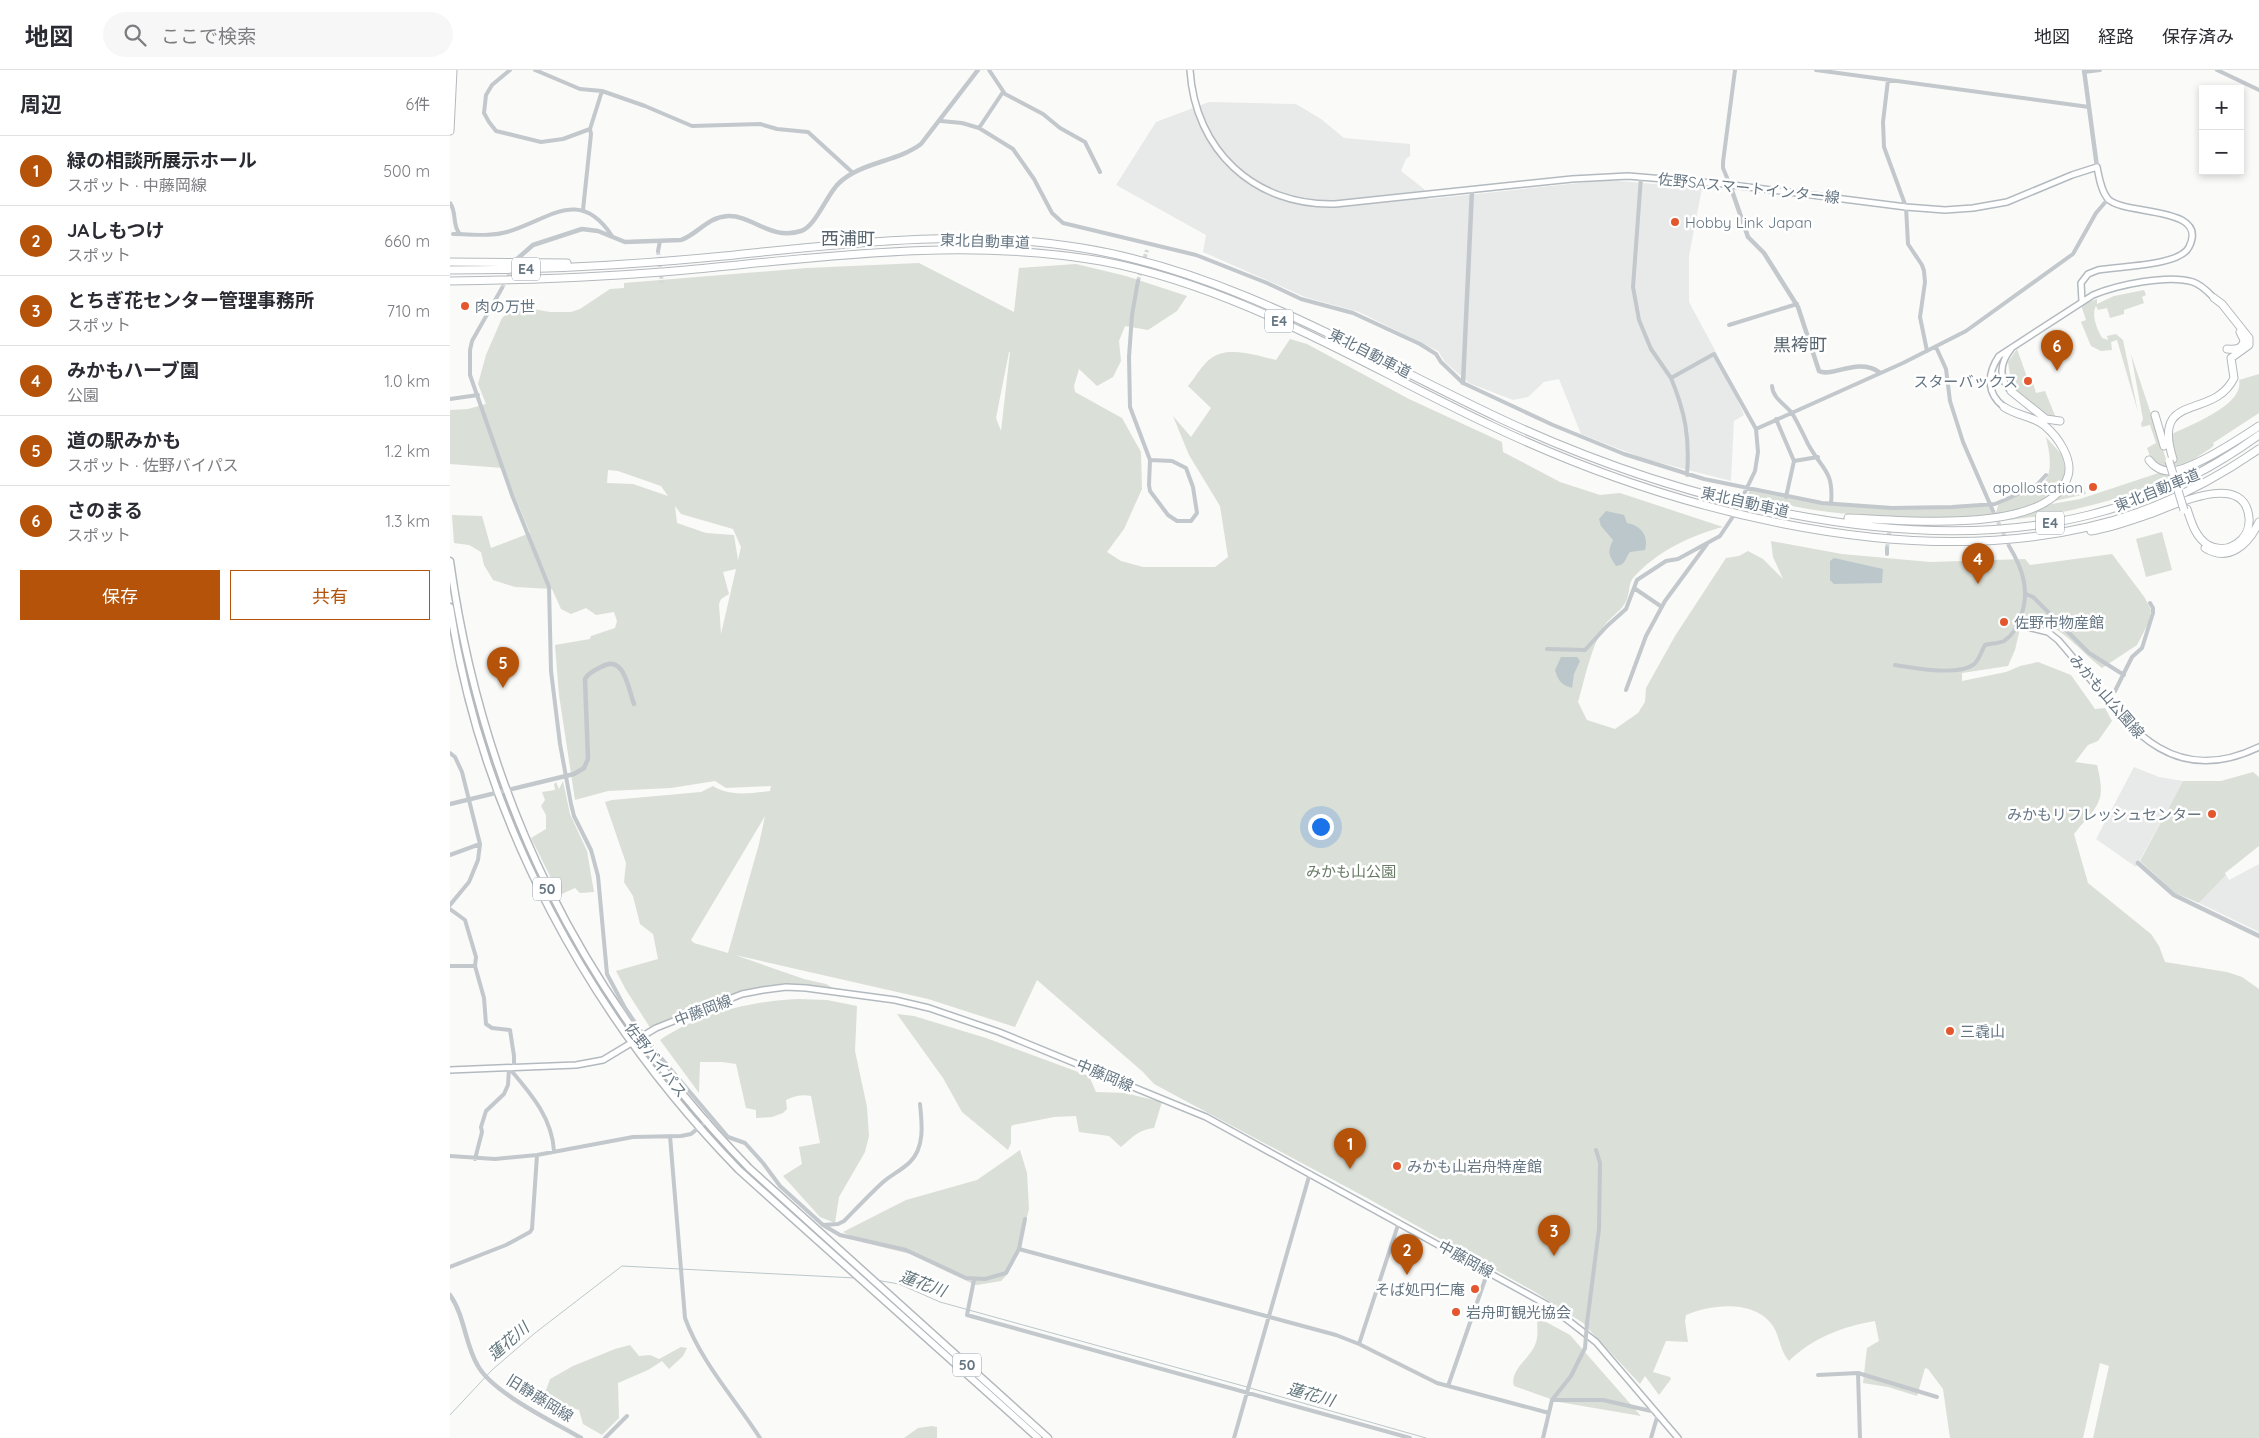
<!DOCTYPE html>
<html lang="ja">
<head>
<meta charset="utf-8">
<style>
	body { margin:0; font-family:Quicksand,"Noto Sans JP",sans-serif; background:#f7f7f7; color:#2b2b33 }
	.controls { position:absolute; right:15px; top:15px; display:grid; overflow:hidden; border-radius:0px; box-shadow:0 2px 8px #0003 }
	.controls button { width:45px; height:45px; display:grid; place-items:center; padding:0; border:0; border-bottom:1px solid #e1e1e2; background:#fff; color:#2b2b33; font:25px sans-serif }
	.you { position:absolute; left:870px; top:756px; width:18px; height:18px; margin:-12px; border:4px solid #fff; border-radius:50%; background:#1a73e8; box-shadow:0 0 0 8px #1a73e833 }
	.badge { display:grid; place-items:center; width:32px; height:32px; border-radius:50%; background:#b45309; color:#fff; font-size:16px; font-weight:700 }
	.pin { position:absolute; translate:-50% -41px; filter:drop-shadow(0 1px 2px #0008) }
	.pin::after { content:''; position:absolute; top:26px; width:18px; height:15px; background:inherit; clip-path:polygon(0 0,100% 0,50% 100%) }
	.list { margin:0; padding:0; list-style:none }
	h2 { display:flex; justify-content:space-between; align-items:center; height:65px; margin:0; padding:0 20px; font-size:21px }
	h2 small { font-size:16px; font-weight:400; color:#7c7c81 }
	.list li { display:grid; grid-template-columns:32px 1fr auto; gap:15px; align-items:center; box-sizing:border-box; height:70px; padding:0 20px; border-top:1px solid #e1e1e2 }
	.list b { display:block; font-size:19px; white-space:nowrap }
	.list p { margin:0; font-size:16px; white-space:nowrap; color:#7c7c81 }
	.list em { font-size:16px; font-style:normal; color:#7c7c81 }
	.actions { display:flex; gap:10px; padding:15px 20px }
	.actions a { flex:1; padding:11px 0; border:1px solid #b45309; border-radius:0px; text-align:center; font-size:18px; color:#b45309 }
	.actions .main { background:#b45309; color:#fff }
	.icon { flex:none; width:28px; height:28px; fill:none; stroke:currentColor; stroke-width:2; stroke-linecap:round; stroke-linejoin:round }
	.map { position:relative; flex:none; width:1809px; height:1368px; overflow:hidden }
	header { display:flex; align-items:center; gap:30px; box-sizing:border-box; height:70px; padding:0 25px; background:#fff; border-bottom:1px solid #e1e1e2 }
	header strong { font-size:24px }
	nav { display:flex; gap:28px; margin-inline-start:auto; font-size:18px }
	.search { width:350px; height:45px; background:#f7f7f7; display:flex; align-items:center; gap:12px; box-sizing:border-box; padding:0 18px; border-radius:28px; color:#7c7c81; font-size:19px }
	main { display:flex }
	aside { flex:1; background:#fff }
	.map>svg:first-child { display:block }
</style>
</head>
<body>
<header>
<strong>地図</strong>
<div class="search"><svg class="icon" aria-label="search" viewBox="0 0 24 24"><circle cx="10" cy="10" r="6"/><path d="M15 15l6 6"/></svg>ここで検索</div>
<nav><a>地図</a><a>経路</a><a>保存済み</a></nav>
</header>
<main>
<aside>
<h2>周辺<small>6件</small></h2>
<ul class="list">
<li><span class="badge">1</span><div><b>緑の相談所展示ホール</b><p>スポット · 中藤岡線</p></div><em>500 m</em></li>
<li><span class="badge">2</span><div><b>JAしもつけ</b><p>スポット</p></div><em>660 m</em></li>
<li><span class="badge">3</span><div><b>とちぎ花センター管理事務所</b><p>スポット</p></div><em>710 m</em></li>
<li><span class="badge">4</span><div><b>みかもハーブ園</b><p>公園</p></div><em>1.0 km</em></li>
<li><span class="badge">5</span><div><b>道の駅みかも</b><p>スポット · 佐野バイパス</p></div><em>1.2 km</em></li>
<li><span class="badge">6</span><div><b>さのまる</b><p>スポット</p></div><em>1.3 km</em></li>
</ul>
<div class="actions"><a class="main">保存</a><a>共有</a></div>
</aside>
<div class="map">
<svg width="1809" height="1368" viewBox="0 0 1809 1368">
	<rect width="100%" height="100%" fill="#fafaf8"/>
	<path fill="#e8e9e9" d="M759 32 846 34 871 49 894 68 960 74V86L956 89 951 101 974 119 978 129 1158 110 1252 118 1239 186V232L1266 282 1294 345 1284 351 1281 411 1195 389 1131 364 1109 309 1094 312 1078 327 1063 330 1019 313 995 292 988 281 909 242 855 227 753 182 756 165 666 115 706 52Z
		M1684 697 1709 707 1733 711 1686 797 1646 769Z
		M1809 794V862L1749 833 1776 805 1779 810Z"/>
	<path fill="#dadfd7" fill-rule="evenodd" d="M469 193 564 242 569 198 626 194 676 206 737 226 727 241 698 260 675 256 669 271 671 291 663 307 647 316 629 299 624 316 625 322 672 348 691 382 692 419 674 459 657 482 671 491 693 497H765L778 487 770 436 739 385 723 346 741 367 761 338 738 316C745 308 752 295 760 289 778 275 807 286 826 290L840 269 857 274 959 329 1052 372 1053 382 1110 412 1150 425 1170 423 1273 457C1241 465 1206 482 1183 508 1178 514 1180 526 1175 533 1170 542 1160 547 1154 556 1141 578 1135 607 1128 632L1137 650 1165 659 1188 643 1195 632 1196 618 1225 566 1276 488 1289 486 1298 481 1313 489 1333 509 1323 487 1321 471 1392 484 1480 492 1575 489 1580 495 1662 484 1695 528 1701 540 1699 552 1687 575 1652 598C1636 586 1613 559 1595 554 1588 551 1580 551 1572 550L1565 580 1558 596 1512 603V611L1556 602 1570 596 1588 592 1621 605 1645 639 1655 638 1662 651 1648 671 1638 675 1625 692 1647 695C1657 734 1647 735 1624 764L1638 813 1701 864 1709 876 1715 892 1777 902 1792 907 1809 919V1368H1643L1659 1296 1650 1293 1633 1368H1500L1493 1319 1478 1299 1475 1298 1467 1326 1438 1317 1413 1313 1417 1278 1429 1271 1425 1251C1394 1256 1362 1268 1339 1291 1330 1281 1330 1267 1323 1256 1305 1229 1261 1234 1236 1245L1235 1251 1238 1272 1216 1271 1203 1302 1220 1307 1221 1309 1209 1325 1195 1306 1190 1314 1133 1253 1085 1222 917 1128 704 1014 693 1002 587 910 565 957 478 929 285 885 354 909 376 914 383 918C314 910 262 928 201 959L176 920 166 901 208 889 203 864 190 854 183 826 174 812 176 793 155 732 162 730 251 722 263 716C280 727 301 723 320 721L321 716 276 718 265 711 221 718 158 721 125 730 109 625 105 575 140 569 141 566 165 558 167 551 164 542 146 545 136 538 121 544 111 539 102 519 65 517 43 510 34 495 31 482 19 475 4 473 2 445 32 446 41 478 80 463 53 398 0 394V340L18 339 36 334 28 314 36 285 52 248 63 238 72 237 100 242H121L130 239 160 219 174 218V213L357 198ZM559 282H560L551 361 546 348ZM158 400 168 401 211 416 218 426 183 414 157 413ZM225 436 231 444 283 459 291 477 288 490 284 465 256 463 227 453ZM286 499 271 564 269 534 271 529 279 524 273 502ZM315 746 309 774 278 883 244 873 241 870Z
		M1694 220 1696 225 1692 227 1694 233 1674 240V244L1660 248 1657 238 1648 240 1646 236C1641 245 1647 259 1652 268L1658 270 1657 266 1666 264 1673 270 1688 342 1667 270 1661 272 1662 280 1651 281 1641 276 1631 252 1636 250 1631 235 1647 229V234L1664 226Z
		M1567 279 1577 307 1573 309 1575 315 1583 313 1586 323 1595 321 1606 348 1597 345 1562 317 1558 292Z
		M1681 284 1717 392 1724 389 1720 373 1722 364C1740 355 1795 335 1789 310L1809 304V343L1763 373 1764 375 1761 378 1738 393 1713 398 1701 389 1697 378 1706 373 1700 355 1692 357 1691 354 1693 349Z
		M1596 367 1612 385 1616 404C1611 411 1607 421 1601 426 1562 456 1438 448 1388 443 1357 440 1326 433 1295 426L1301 420 1370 434 1445 439 1539 436 1542 442H1546L1549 433C1592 418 1608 417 1596 367Z
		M1775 381C1684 433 1592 453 1488 454L1630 429Z
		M1633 415 1636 424 1600 432 1612 422Z
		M1712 462 1722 500 1696 507 1686 469Z
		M1803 702 1809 707V776L1775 803 1776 805 1749 833 1725 823 1690 791 1733 711H1771Z
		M113 711 120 744 137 781 144 822 130 823 125 818 112 824 104 814 81 768 96 759V745L91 736 95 730 92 722 105 720 104 714 106 712 109 719Z
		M348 929 377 930 407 936 405 981 417 1037 419 1066 415 1082 389 1127 385 1153 370 1147 333 1106 352 1094 349 1077 370 1073 361 1026C353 1024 344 1026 336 1030L337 1039 333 1043 322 1047 306 1048V1040L296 1038 286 994 272 992H250L249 1023 210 970C249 943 301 931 348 929Z
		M447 944 464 946 536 968 639 1006 646 1022 675 1023 712 1032 704 1058C690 1059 681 1068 671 1077L659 1066 629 1062 626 1046 604 1047 563 1055 561 1057V1073L558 1080 512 1042 493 1008Z
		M570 1080 577 1103 579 1139 569 1178 563 1194 555 1207 551 1211 527 1215 523 1214 460 1184 412 1172 393 1162 456 1130 527 1110Z
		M1087 1247 1120 1265 1191 1346 1109 1332 1064 1316C1059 1301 1080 1288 1085 1275 1089 1266 1087 1256 1087 1247Z
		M180 1275 189 1286 200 1285 209 1289 231 1277 237 1278 233 1286 219 1299 212 1291 198 1300 168 1313 169 1348 152 1365 133 1354 129 1340 116 1336 98 1341 83 1333 96 1320 100 1309 123 1296 165 1279Z
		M482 1356 487 1357V1368H454L468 1358Z"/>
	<path fill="#bbc7cb" d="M1156 441 1174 445 1177 453C1191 456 1199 465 1195 480L1180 482C1175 488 1176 495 1166 496 1159 486 1157 482 1163 470L1151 456 1149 449Z
		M1384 488 1433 499 1432 513 1384 514 1380 510V491Z
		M1111 587H1127L1130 591 1124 604 1122 618C1112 615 1108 611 1105 600Z"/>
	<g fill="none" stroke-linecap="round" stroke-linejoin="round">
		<path stroke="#bbc7cb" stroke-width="1" d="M426 1210 449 1214 490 1232 797 1317
			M800 1318 976 1368
			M0 1345 42 1300 85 1263 172 1196 405 1208"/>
		<path stroke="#d5d9db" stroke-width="4" stroke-dasharray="4 2" stroke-linecap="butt" d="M208 181 212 213
			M688 211 697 180
			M52 218 62 200
			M1543 441 1559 476
			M1282 448 1293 426
			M1437 478 1440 457
			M186 954 206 982"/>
		<g stroke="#b3babf" stroke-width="8">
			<path id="secondary" d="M740 0C745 80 804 136 885 134L1122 109 1178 106 1274 114 1456 137 1495 140 1523 138 1557 132 1622 105 1647 97C1649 107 1651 121 1658 129 1674 146 1760 135 1739 177 1730 196 1669 196 1648 200L1638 204 1631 213 1632 231
				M1561 279C1550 293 1548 308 1561 321
				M1554 337C1536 323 1537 304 1549 286L1643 225C1667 215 1718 204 1743 212 1752 215 1758 222 1764 228
				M1568 555 1598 562 1608 570C1665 633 1707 726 1809 677
				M0 1000 126 995 153 990 206 958 292 924 313 920 336 917 356 918 445 930 479 938 549 962 756 1047 1101 1237 1146 1272 1228 1368"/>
		</g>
		<g stroke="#b4b9bd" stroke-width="9">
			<path id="trunk" d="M0 491C33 729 132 926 299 1098L598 1368
				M0 537C32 750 140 947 289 1100L588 1368"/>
		</g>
		<g stroke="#b4b9bd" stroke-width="9">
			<path id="motorway" d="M0 61 3 0
				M0 192 117 193
				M0 200C92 200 183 195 274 186 393 174 514 158 632 178 785 203 914 285 1051 349 1220 428 1454 491 1639 445 1700 430 1758 402 1809 365
				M0 211C79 210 158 207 236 200 374 187 513 167 651 191 791 217 914 296 1042 356 1214 438 1448 501 1638 457 1700 443 1757 415 1809 379
				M1777 279C1786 280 1793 279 1794 270L1790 262
				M1561 321 1596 349 1610 351
				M1705 345 1714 376
				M1723 389C1701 320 1763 351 1784 308L1781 288 1799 275V268L1772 234 1764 228
				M1699 390C1703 396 1711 401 1719 401 1739 402 1791 368 1809 356
				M1398 448C1448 449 1599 467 1618 406 1623 389 1608 367 1595 356 1584 346 1567 346 1554 337
				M1641 461C1661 458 1682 450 1700 444 1724 435 1795 400 1799 448 1801 470 1777 486 1758 475 1745 467 1741 451 1737 439
				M1755 478C1779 493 1799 474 1809 452"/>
		</g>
		<path stroke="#c3c8cc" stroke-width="4" d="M60 0 42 15 36 25 34 43 39 52 46 61 91 72 113 69 140 59
			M85 0 130 19 152 21 195 36 242 56 310 54 327 59 358 62 403 103
			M539 0 555 24 593 44 610 58 635 72 650 102
			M1366 0 1639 37
			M1767 0 1809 20
			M1634 2 1650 0
			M1438 10 1433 52 1434 77 1456 137 1458 174 1472 195 1474 201 1475 212 1470 247 1477 281
			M491 51 512 53 529 58 563 79 584 109 602 143 613 153 746 185 817 213 851 229 903 243 970 274 986 284 991 292 1013 313 1103 355 1174 384 1254 409 1372 433 1442 438 1502 437 1545 434 1585 417 1596 405
			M529 58 553 22
			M1191 107 1183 217 1189 250 1201 279 1221 308
			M1280 115 1273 98V92L1285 0
			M0 133C7 142 2 154 9 163
			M133 140 141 64 140 59 152 21
			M3 164C21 164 40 167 57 162 99 150 129 116 162 166
			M208 181 210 171
			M688 211 682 245 679 287 680 337 700 390 699 415 700 421 718 445 727 451H741L747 443 743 417 736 398 722 391 700 390
			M52 218 22 271 20 280V305L62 425 99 517 101 601 110 674 121 734 124 746 141 780 148 806 157 904 175 938 186 954
			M1279 255 1347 234
			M1486 277 1496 299 1500 331 1513 372 1543 441
			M1322 316C1323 329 1335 334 1342 343 1348 353 1353 364 1358 374 1372 400 1384 400 1381 434
			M0 329 28 325
			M1326 349 1344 391 1336 427
			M1306 359 1453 293 1516 261 1623 184 1646 143 1658 129
			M1344 391 1368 387
			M1237 405C1240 367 1235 342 1221 308L1264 284 1306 359 1308 382 1305 401 1293 426
			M1437 484V478
			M1184 518 1212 537
			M1576 524 1583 527 1639 583 1674 605
			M1097 579 1135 580 1157 556 1176 539 1187 510 1216 491 1228 489 1270 466 1282 448
			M1445 595C1464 598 1507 606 1523 595 1529 591 1531 582 1535 575 1541 573 1548 574 1554 571 1563 565 1568 556 1571 546 1580 521 1573 499 1559 476
			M1176 620 1196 566 1215 531 1257 474
			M1665 621 1682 587 1692 578 1703 543V538L1700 533
			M0 683 5 687 12 702 30 774 28 790 19 812 0 835
			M0 785 30 774
			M0 839 15 850 26 887 25 896 34 928 36 954 42 958 60 960 64 986V997
			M0 896H25
			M206 982 278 1067 295 1073 313 1093 330 1116 373 1155 390 1165 456 1180 516 1208 535 1209 556 1203 569 1179 575 1149
			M59 998C80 1023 102 1047 104 1081
			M220 1066 235 1248C251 1292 285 1329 310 1368
			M0 1086 45 1089 87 1085 183 1067 231 1066 241 1064 258 1050
			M25 1089 32 1062 31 1057 36 1041 54 1024 58 1015 59 998
			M373 1155 388 1154 394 1151C407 1138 419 1125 432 1113 441 1105 452 1100 460 1092 475 1077 472 1054 470 1034
			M569 1179 886 1265 909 1274 987 1313 1099 1343
			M0 1197 56 1175 80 1162 82 1159 87 1085
			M524 1210 517 1245 960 1368
			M1137 1253 1149 1159 1150 1093 1146 1080
			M909 1274 949 1152
			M1408 1303 1410 1368
			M1368 1305 1408 1303 1487 1327
			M998 1316 1038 1201
			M1102 1330H1153L1201 1341 1204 1339
			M155 1368 177 1346
			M784 1368 860 1103
			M1093 1368 1102 1330 1121 1306 1135 1278
			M1201 1368 1208 1344"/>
		<path stroke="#c3c8cc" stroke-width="4.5" d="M1634 0 1647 97
			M1280 115 1298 167 1314 183 1348 237 1369 301C1381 308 1408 287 1429 302
			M67 189 83 175 132 159 148 161 175 172 231 170C248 164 257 147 278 146 302 145 321 171 351 161 366 156 377 124 389 113 411 92 447 92 471 74L528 0
			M1013 313 1022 120
			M0 734 124 704 134 698 138 689 135 609C138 603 145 600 151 597 174 583 178 618 184 634
			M1688 793 1724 825 1809 866
			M0 1225C15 1246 15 1275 28 1296 43 1323 104 1352 131 1368"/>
		<use href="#secondary" stroke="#fff" stroke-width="5"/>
		<use href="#trunk" stroke="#fff" stroke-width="6"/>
		<use href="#motorway" stroke="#fff" stroke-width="7"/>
		<g stroke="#b4b9bd" stroke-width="9" stroke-linecap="butt">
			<path id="motorway-bridge" d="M1719 391 1734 440"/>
		</g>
		<path stroke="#c3c8cc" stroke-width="4" d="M1135 1278 1137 1253"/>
		<use href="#motorway-bridge" stroke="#fff" stroke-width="7"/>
	</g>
	<g fill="#e4572e" stroke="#fff" stroke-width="2">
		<circle cx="1225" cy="152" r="5"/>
		<circle cx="15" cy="236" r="5"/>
		<circle cx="1578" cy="311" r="5"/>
		<circle cx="1643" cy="417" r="5"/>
		<circle cx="1554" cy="552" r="5"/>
		<circle cx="1762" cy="744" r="5"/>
		<circle cx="1500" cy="961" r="5"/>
		<circle cx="947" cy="1096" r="5"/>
		<circle cx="1025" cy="1219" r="5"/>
		<circle cx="1006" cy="1242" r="5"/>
	</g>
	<g text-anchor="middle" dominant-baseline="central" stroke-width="5" stroke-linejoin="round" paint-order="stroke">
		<g fill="#fff" stroke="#939fa8" stroke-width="1">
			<rect x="62" y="187.5" width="28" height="23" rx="4"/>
			<rect x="815" y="239.5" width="28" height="23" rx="4"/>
			<rect x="1586" y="441.5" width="28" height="23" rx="4"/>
			<rect x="83" y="807.5" width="28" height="23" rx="4"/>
			<rect x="503" y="1283.5" width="28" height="23" rx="4"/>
		</g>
		<g font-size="14" font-weight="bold" fill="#657683">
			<text x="76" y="199">E4</text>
			<text x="829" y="251">E4</text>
			<text x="1600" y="453">E4</text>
			<text x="97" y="819">50</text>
			<text x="517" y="1295">50</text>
		</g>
		<g font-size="15" fill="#657683" stroke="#fff">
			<text transform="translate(1299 118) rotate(6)">佐野SAスマートインター線</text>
			<text transform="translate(535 171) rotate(2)">東北自動車道</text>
			<text transform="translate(920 283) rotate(27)">東北自動車道</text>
			<text transform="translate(1707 420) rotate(-22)">東北自動車道</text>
			<text transform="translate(1295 432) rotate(13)">東北自動車道</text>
			<text transform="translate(1657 626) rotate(49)">みかも山公園線</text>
			<text transform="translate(253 940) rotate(-21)">中藤岡線</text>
			<text transform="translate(206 990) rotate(52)">佐野バイパス</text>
			<text transform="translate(655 1005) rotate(23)">中藤岡線</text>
			<text transform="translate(1016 1189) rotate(29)">中藤岡線</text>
			<text transform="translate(90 1328) rotate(32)">旧静藤岡線</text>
		</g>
		<g font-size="15" fill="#657683" stroke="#fff" text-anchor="start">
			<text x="1235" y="152">Hobby Link Japan</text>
			<text x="25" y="236">肉の万世</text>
			<text x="1568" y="311" text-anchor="end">スターバックス</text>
			<text x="1633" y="417" text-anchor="end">apollostation</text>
			<text x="1564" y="552">佐野市物産館</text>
			<text x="1752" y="744" text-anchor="end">みかもリフレッシュセンター</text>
			<text x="1510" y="961">三毳山</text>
			<text x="957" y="1096">みかも山岩舟特産館</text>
			<text x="1015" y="1219" text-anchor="end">そば処円仁庵</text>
			<text x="1016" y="1242">岩舟町観光協会</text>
		</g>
		<g font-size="15" fill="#687a64" stroke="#fff">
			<text x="901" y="801">みかも山公園</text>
		</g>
		<g font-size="16" font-style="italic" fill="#60757c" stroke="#fff">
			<text transform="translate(473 1213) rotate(20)">蓮花川</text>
			<text transform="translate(58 1271) rotate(-41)">蓮花川</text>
			<text transform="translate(861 1324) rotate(16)">蓮花川</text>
		</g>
		<g font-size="18" fill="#57646e" stroke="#fff">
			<text x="398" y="168">西浦町</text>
			<text x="1350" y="274">黒袴町</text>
		</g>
	</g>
</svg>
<div class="controls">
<button>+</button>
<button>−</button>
</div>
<div class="you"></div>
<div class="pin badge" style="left:900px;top:1099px">1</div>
<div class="pin badge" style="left:957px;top:1205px">2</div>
<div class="pin badge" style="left:1104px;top:1186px">3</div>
<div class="pin badge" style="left:1528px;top:514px">4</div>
<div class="pin badge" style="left:53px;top:618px">5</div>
<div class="pin badge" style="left:1607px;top:301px">6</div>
</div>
</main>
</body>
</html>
